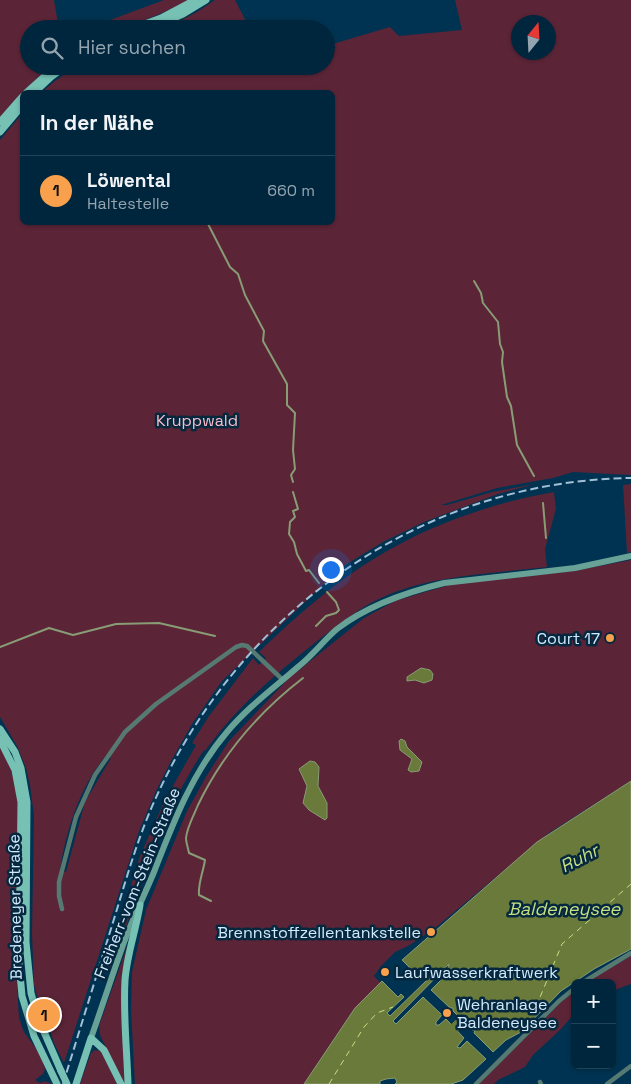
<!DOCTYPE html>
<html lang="de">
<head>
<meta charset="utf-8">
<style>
	body { margin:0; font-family:"Space Grotesk",sans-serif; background:#0a2e44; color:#f1f3f6 }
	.controls { position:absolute; right:15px; bottom:15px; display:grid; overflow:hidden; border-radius:8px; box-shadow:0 1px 4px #0004 }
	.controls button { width:45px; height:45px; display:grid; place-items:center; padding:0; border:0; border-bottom:1px solid #224357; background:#00263d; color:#f1f3f6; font:25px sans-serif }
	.compass { position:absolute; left:511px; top:15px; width:45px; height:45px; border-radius:50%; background:#00263d; box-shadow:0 1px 4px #0004; rotate:18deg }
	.you { position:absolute; left:330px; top:569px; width:18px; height:18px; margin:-12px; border:4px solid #fff; border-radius:50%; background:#1a73e8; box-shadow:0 0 0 8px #1a73e833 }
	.badge { display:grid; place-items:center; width:32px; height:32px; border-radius:50%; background:#f8a04b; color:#111; font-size:16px; font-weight:700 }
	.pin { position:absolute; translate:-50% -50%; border:2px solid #fff; box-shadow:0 1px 5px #0006 }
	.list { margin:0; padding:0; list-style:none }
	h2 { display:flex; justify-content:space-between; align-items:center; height:65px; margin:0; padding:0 20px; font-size:21px }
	h2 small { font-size:16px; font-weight:400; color:#95a5b0 }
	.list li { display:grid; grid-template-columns:32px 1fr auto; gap:15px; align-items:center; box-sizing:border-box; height:70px; padding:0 20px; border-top:1px solid #224357 }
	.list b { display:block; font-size:19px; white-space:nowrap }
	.list p { margin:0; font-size:16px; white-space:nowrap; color:#95a5b0 }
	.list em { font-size:16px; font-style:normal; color:#95a5b0 }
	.icon { flex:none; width:28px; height:28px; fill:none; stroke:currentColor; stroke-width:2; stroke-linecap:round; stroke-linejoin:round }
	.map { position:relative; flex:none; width:631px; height:1084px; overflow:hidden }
	.search { position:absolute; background:#00263d; box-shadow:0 1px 4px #0004; left:20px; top:20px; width:315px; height:55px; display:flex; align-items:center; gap:12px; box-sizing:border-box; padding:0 18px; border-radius:28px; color:#95a5b0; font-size:19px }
	.panel { position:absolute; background:#00263d; box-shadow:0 1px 4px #0004; left:20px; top:90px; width:315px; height:135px; border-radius:8px }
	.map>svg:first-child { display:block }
</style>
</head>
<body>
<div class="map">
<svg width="631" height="1084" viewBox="0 0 631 1084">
	<rect width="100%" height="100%" fill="#003351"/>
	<path fill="#5b2537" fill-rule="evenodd" d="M0 0H54L59 29H29V66H49L0 117Z
		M164 0H189L160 14 121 29H86Z
		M215 0H235L250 29H164L197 12Z
		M455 0H631V475L573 472 553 478 497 488 441 505H447L492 492 535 484 498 494 424 522 383 542 342 567 222 681 192 724 171 761 157 789 139 831 64 1063 54 1043 44 1012 38 1000 34 984 32 934 34 816 30 785 26 768 17 746 0 717V140L22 114V222H332V92H42L55 81 76 66H326V46L390 27 399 36 462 30ZM518 22H548V52H518ZM106 755 111 758 85 802 66 872 60 870C66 830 80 787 106 755Z
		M631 484V552L627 553 623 485Z
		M554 492 556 509 545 549 547 567C498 573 435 575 390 594 362 605 339 624 316 642 273 676 238 706 205 751L204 750C176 792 157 838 139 885L141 887 110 968 106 967 140 856 164 802 196 745 192 743 209 716 253 658 259 665 266 658 259 652C294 618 335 582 377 557 431 524 492 503 554 492Z
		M631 560V781L549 833 435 928 408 946 395 952 381 966 374 976 381 983 355 1008 304 1084H135L131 1010 132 972 146 910 187 811 207 775 229 741 289 678 364 618 395 601 449 585 573 571Z
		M0 746C10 764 16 781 19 802L16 970 19 1018 24 1032 40 1054 45 1069 43 1074 35 1080 40 1083 45 1081 52 1084H0Z
		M129 941 126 1084H123L100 1035 99 1026Z
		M631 956V984L612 991V983H585Z
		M575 991V1013L561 1029 533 1055 525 1067 498 1080 494 1084H479L560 1003Z
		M95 1050 101 1051 117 1084H80L91 1053Z"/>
	<path fill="#697a3a" stroke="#889c75" d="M421 668 430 670 433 674 432 680 424 683 415 680 407 681V677Z
		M401 739 405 741 407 747 422 762 419 771 411 772 408 770 412 759 400 750 399 741Z
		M310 761 315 762 319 767 318 786 327 803V818L325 820 309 810 303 803 307 786 299 769Z
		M631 781V949L594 969 561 991 521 1032 506 1040 493 1052 474 1033 475 1030H472L453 1011V1008H450L431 990 446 975 449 964 393 1021 396 1024 423 997 442 1015 436 1022V1025H439L446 1019 464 1038 457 1047 460 1048 467 1041 486 1059 463 1080 451 1084H395L397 1082 395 1078 386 1079 380 1081V1084H304L355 1008 382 981 398 997 401 994 404 997 387 1013 390 1016 428 979V977L427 975 421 979 402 960 537 842Z"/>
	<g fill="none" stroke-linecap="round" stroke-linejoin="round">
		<path stroke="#889c75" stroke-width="2" d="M207 222 230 267 238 274 245 295 264 331 263 341 287 384V405L295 413 293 450 295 469 291 475 293 482
			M474 281 481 293 483 303 498 322 500 344 503 352 502 362 507 397 511 406 517 445 534 476
			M293 492 298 509 293 511 295 517 290 522 289 534 294 542 297 554 306 571 309 570 319 583
			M543 503 546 538
			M316 626 326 616 336 613 339 610 336 602 327 592
			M0 647 49 628 73 635 116 624 159 623 215 636
			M211 901 199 895C198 883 203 873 205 860L189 853C188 848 186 842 186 838 187 827 194 815 198 805 222 755 259 712 303 678"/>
		<path stroke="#697a3a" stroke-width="10" d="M445 1037 472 1011"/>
		<path stroke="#c6df83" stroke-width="1" stroke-dasharray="6 5" stroke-linecap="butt" d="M536 1007 562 944 631 884
			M329 1084 364 1027 377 1013 393 1007"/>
		<path stroke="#567972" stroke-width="4.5" d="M62 909 59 896V882L76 817 95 775 125 732 156 704 236 647 242 645 247 646 283 680
			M582 983 631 953
			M540 1082 541 1084
			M476 1084 559 1001 575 988
			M607 1084 631 1066"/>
		<path stroke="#68a297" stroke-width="6" d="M91 1038C102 1007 112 976 123 945 132 920 144 896 154 872 173 823 192 773 227 732 249 706 274 688 299 666 313 655 324 640 337 629 368 605 407 592 444 583L575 568 631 556"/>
		<path stroke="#76c1b4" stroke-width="7" d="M131 29 161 18 195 0
			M149 29 183 14 206 0
			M27 92 56 66
			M35 92 51 77 66 66
			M0 122 22 97
			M0 132 22 106
			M0 729 15 752 21 768 27 802 26 942 31 993 38 1018 61 1071
			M0 740 15 770 21 802 19 963 22 996 34 1036 57 1084
			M76 1084 91 1038 104 1050 121 1084
			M128 1084C127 1050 123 1015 125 980 127 954 136 930 140 905"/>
		<path stroke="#a2c0d6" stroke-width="2" stroke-dasharray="8 4" stroke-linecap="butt" d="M63 1084C80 1029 97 974 114 919 126 880 137 840 154 802 238 612 421 481 631 478"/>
		<path stroke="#76c1b4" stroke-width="7" d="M61 1071 67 1084"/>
	</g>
	<g fill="#f8a04b" stroke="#06283e" stroke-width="2">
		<circle cx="610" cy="638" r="5"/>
		<circle cx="431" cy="932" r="5"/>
		<circle cx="385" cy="972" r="5"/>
		<circle cx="447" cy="1013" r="5"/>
	</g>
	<g text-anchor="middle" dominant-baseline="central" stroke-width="5" stroke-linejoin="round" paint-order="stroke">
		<g font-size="16" fill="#fbbecd" stroke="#06283e">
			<text x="197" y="420">Kruppwald</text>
		</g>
		<g font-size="16" fill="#d2eafe" stroke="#06283e" text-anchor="end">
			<text x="600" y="638">Court 17</text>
			<text x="421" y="932">Brennstoffzellentankstelle</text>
			<text x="395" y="972" text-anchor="start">Laufwasserkraftwerk</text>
			<text x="457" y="1004" text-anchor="start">Wehranlage<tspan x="457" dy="18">Baldeneysee</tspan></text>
		</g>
		<g font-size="16" fill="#d2eafe" stroke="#06283e">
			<text transform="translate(137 883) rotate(-68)">Freiherr-vom-Stein-Straße</text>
			<text transform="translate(15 907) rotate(-91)">Bredeneyer Straße</text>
		</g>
		<g font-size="18" font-style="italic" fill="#c6df83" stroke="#06283e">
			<text transform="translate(579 858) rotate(-27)">Ruhr</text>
			<text x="564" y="908">Baldeneysee</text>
		</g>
	</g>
</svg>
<div class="controls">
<button>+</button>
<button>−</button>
</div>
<svg class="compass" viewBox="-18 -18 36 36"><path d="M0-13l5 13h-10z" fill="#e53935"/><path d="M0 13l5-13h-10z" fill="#95a5b0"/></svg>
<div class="you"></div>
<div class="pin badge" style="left:44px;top:1015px">1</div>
<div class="search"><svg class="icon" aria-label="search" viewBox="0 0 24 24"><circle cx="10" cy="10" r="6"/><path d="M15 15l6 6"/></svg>Hier suchen</div>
<section class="panel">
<h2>In der Nähe<small></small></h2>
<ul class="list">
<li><span class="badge">1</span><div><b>Löwental</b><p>Haltestelle</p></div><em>660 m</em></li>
</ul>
</section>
</div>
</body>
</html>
